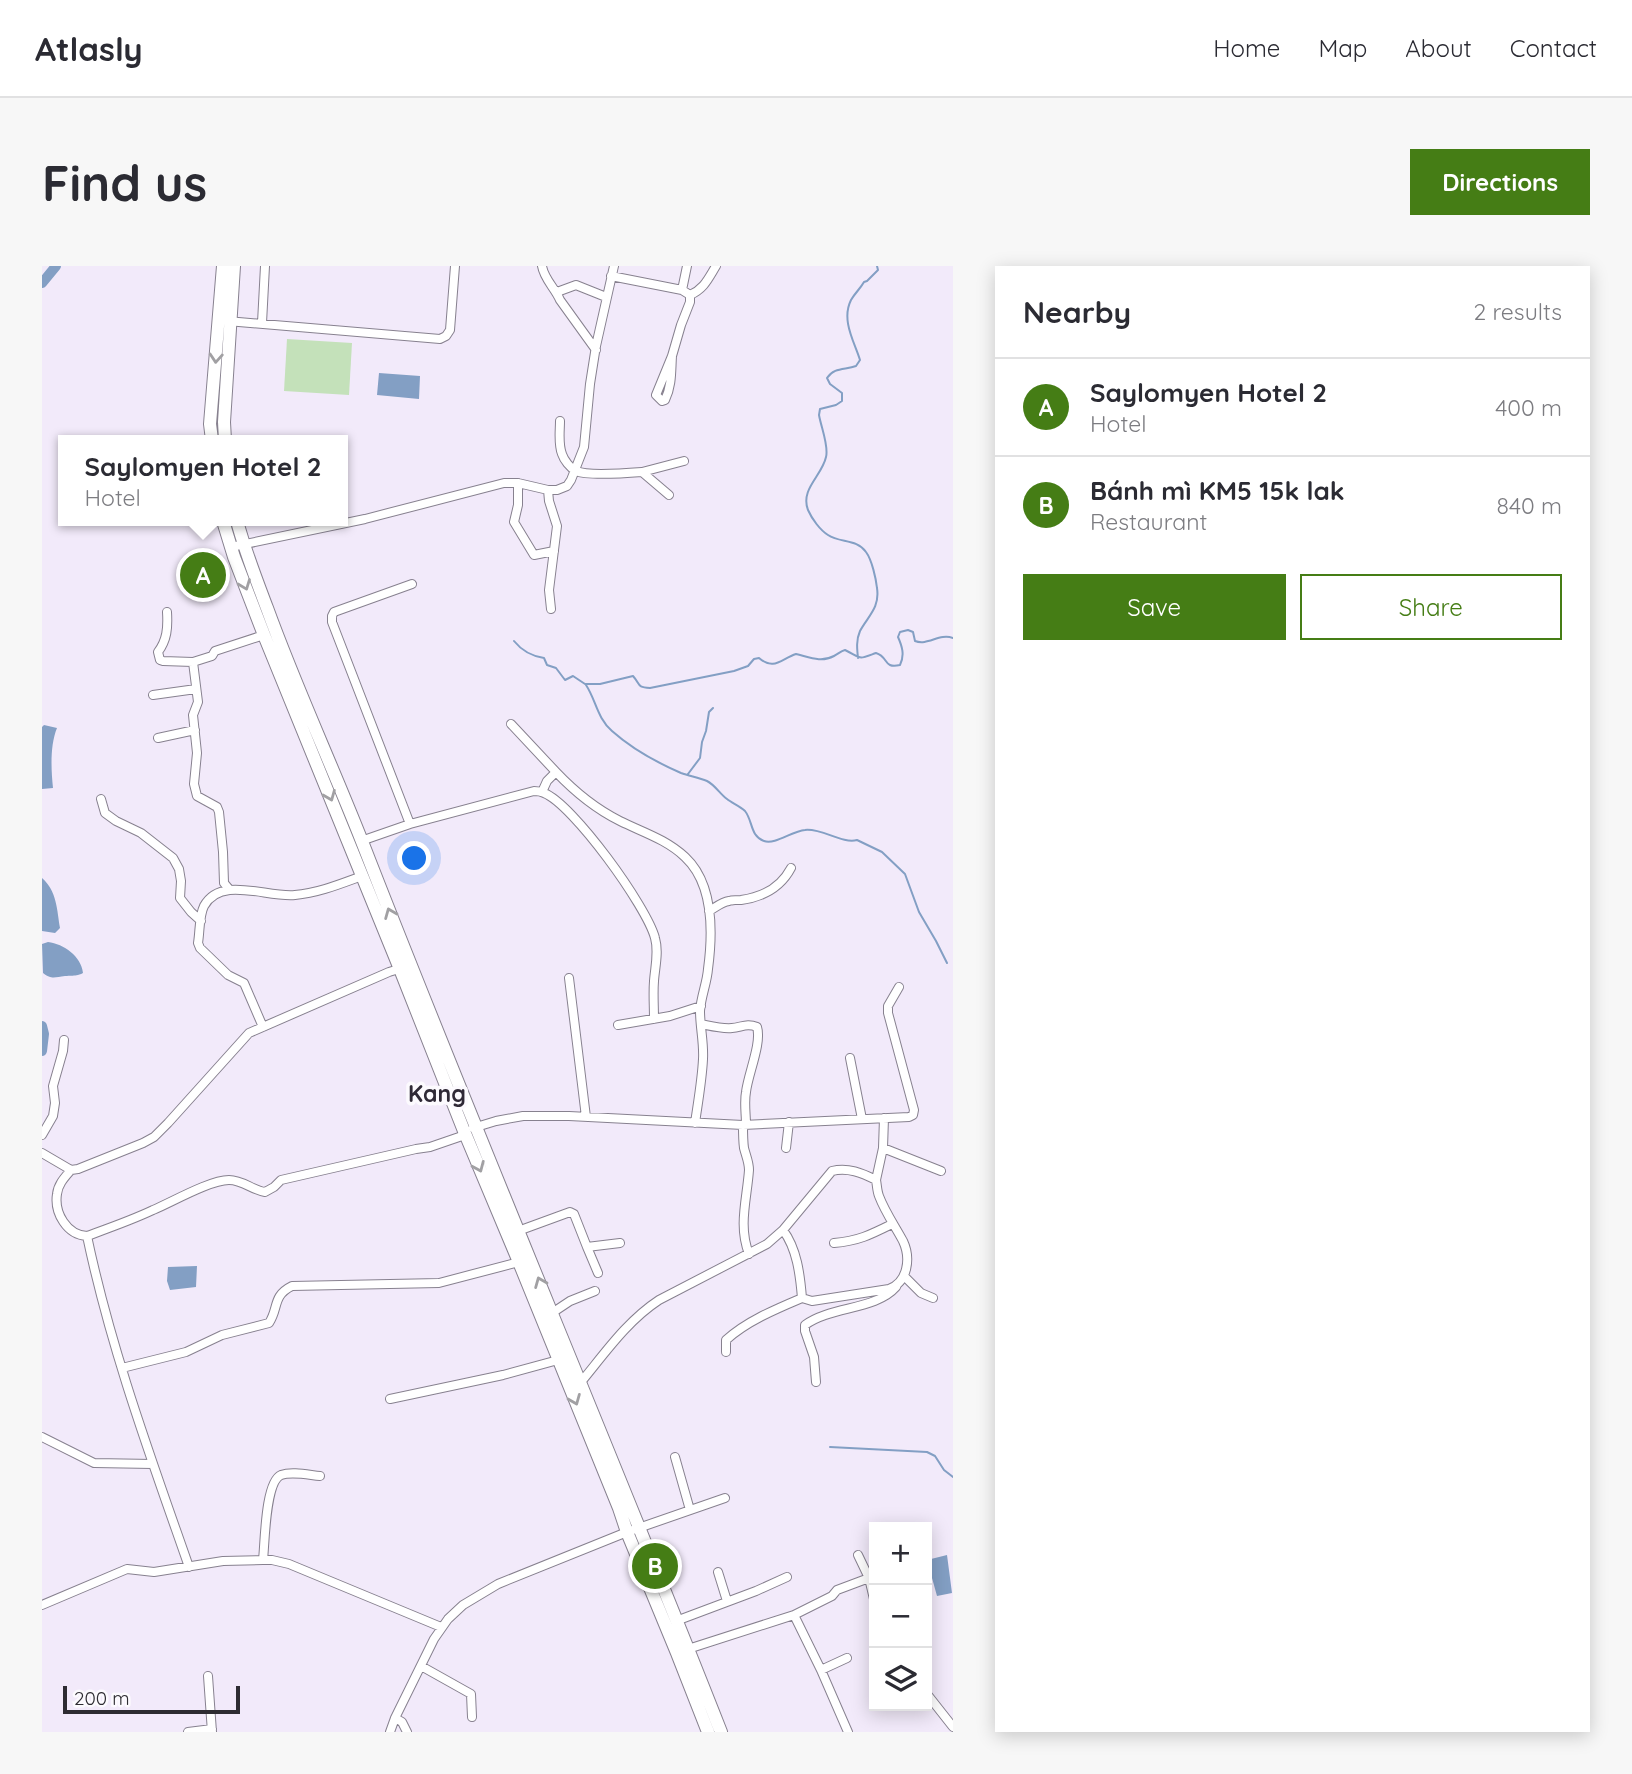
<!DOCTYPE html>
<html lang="en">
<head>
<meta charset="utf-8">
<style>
	body { margin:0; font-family:Quicksand,sans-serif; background:#f7f7f7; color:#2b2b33 }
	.controls { position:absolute; right:21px; bottom:21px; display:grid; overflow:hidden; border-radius:0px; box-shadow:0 4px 18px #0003 }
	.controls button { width:63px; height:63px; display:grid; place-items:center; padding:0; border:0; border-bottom:2px solid #e1e1e2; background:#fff; color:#2b2b33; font:35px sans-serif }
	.scale { position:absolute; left:21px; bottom:18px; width:177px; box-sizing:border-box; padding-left:7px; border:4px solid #2e2c32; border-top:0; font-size:19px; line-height:24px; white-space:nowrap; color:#2e2c32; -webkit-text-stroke:5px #fcfafe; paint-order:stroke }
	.you { position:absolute; left:373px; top:593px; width:24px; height:24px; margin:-18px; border:5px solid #fff; border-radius:50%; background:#1a73e8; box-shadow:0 0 0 10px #1a73e833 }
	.badge { display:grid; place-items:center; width:46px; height:46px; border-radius:50%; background:#457d15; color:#fff; font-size:23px; font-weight:700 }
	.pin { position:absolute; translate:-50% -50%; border:4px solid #fff; box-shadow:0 2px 7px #0006 }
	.popup { position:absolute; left:16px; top:169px; width:290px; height:91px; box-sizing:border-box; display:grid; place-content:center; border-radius:0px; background:#fff; filter:drop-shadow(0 2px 5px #0005); font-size:23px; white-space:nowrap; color:#7c7c81 }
	.popup b { font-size:26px; color:#2b2b33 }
	.popup::after { content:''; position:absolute; left:50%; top:100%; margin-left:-14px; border:14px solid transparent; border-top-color:#fff }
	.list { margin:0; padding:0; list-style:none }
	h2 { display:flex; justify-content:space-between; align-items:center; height:91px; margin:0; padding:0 28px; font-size:30px }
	h2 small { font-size:23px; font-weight:400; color:#7c7c81 }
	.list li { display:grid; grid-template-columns:46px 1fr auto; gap:21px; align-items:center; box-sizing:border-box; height:98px; padding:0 28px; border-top:2px solid #e1e1e2 }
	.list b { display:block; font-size:26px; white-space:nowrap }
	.list p { margin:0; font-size:23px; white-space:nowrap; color:#7c7c81 }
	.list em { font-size:23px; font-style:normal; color:#7c7c81 }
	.actions { display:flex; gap:14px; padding:21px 28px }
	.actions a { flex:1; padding:16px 0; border:2px solid #457d15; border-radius:0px; text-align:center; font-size:24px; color:#457d15 }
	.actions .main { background:#457d15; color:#fff }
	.icon { flex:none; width:38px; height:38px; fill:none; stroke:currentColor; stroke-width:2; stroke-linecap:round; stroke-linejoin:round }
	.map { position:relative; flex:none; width:911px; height:1466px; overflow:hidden; border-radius:0px }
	header { display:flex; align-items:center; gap:42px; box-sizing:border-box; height:98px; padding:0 35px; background:#fff; border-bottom:2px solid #e1e1e2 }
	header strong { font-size:33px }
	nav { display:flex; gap:38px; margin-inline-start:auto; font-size:24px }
	.intro { display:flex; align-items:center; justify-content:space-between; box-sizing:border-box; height:168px; padding:0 42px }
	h1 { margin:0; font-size:49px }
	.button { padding:18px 32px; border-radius:0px; background:#457d15; color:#fff; font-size:24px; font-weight:700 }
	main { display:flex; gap:42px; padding:0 42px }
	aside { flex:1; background:#fff; border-radius:0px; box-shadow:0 4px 18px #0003 }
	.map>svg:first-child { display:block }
</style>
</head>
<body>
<header>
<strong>Atlasly</strong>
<nav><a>Home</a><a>Map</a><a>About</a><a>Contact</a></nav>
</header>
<div class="intro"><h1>Find us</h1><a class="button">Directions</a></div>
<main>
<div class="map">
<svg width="911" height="1466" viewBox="0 0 911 1466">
	<rect width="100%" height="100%" fill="#f2eafa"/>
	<path fill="#c4e1ba" d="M245 73 310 77 307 129 242 125Z"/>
	<path fill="#839fc4" d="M337 107 378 110 377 133 335 129Z
		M2 459 15 462C8 479 9 503 11 522L0 523V461Z
		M0 612C15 625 15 644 18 662L13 667 0 665Z
		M6 676C22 678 39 690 41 707 33 711 31 709 23 710 13 711 10 714 1 707L0 678Z
		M155 1000 154 1021 128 1024 125 1015 126 1001Z
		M905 1289 910 1327 895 1330 885 1294Z"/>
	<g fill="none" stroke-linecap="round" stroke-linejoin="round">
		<path stroke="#839fc4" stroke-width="2" d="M472 375C480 385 489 390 502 392L505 399 514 402 523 414 531 410 543 418H558L591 410C599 419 594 421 608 422L692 405 706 400 712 393 717 392C732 405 739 393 754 388 767 391 779 397 792 390 796 388 799 385 803 384 821 393 815 394 834 387 847 391 841 403 858 399 863 389 860 380 856 371L858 366 866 364 871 366 873 375C886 380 897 367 911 372
			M816 392C815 383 814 374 818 365 826 350 838 342 835 322 834 313 830 294 824 286 815 273 798 277 786 269 778 264 770 253 766 244 758 223 780 210 784 191 787 180 779 161 777 149L778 143 794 139 800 135V127L788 118 785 112C792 101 803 104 814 100L818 94C812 75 799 54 809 34 813 27 818 23 822 16L825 15 836 4 835 0
			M544 419C554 434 555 452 570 465 589 482 616 497 639 507 648 510 657 512 665 515 673 519 678 528 685 533 690 537 698 540 703 545 711 555 708 570 722 575 733 579 750 565 763 564 780 562 800 578 815 574L840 586 863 608 877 646 894 675 905 697
			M646 508 658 492 660 476 664 465 667 446 671 442
			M788 1181 885 1186 893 1190 902 1204 911 1211"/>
		<path stroke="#839fc4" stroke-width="10" d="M0 17 14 0
			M0 760 2 768 0 785"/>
		<g stroke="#87818f" stroke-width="10">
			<path id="minor" d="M500 0C502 13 513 22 518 34L554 84
				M569 10 640 24 648 29V36L639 59 630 90 614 129 620 135 623 134C630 120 629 105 630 90
				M640 24 645 0
				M515 26 534 19 564 31
				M648 29C662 23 666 13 674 0
				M185 55 398 73 404 70 408 64 413 0
				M220 57 223 0
				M518 155C518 165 516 178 520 188 522 194 528 202 534 205 545 210 587 207 600 206L627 229
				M600 206 642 195
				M476 217V239L472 256 492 289 512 285
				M506 224 507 235 515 260 507 324 509 343
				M189 281 323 253 462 217H476L506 224H515L525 220 529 214 542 181 548 118 554 80 572 0
				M125 346C126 362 125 374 116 386L118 394 121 395 151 396
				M111 429 154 423
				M469 458 514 506
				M116 472 153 464
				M500 526 505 515 514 506C532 525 554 543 578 555 600 566 624 573 643 591 672 618 671 666 666 703 665 717 659 730 658 745 658 761 662 777 661 793 660 814 656 836 653 857
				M59 533 63 547 74 555 99 567 131 592 137 603 139 615 138 632 149 646 159 655
				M368 558 290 356V350L292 346 370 318
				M319 575 368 558 492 525C496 525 498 525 502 527 531 538 605 641 613 672 617 686 613 701 612 715 611 727 612 740 612 753
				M187 623 182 617 181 586 177 546 175 541 155 530 152 518 155 487 151 449 156 436 151 396 170 390 173 385 222 369
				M667 645C674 641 680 636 687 635 688 634 698 634 699 634 721 631 739 621 749 602
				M527 712 544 851
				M659 758C669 760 680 763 690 762 700 761 705 757 715 761 720 777 706 808 704 826 702 836 704 848 704 859
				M576 759 628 750 659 740
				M221 761 202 717 186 709 158 682 156 677C158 665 157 650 162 640 179 609 225 632 253 629 276 627 298 618 320 610
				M808 792 820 853
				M701 859C701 867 701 875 702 882 704 890 707 896 707 904 705 933 696 960 707 988
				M431 862 454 855 481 850H527L701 859 867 851 871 849 872 844 846 747V740L857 721
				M0 869 11 850 13 837 11 820 21 785 22 774
				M744 882 747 856
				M841 882 899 905
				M0 887 29 904 36 903 101 877 112 871 126 857 207 767 347 706 360 702
				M29 904C23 911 16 918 15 928 12 947 25 969 45 970 69 1084 109 1192 147 1301
				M834 914 841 882 842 852
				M741 964C755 983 758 1008 760 1032
				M476 965 528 946 532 948 545 981 578 977
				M45 970C67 962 90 954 111 944 130 936 168 914 187 914 201 914 210 924 223 926L232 921 239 914 374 883 388 881 423 869
				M792 977C816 975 828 969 850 958
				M545 981 556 1007
				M863 1011 879 1027 891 1032
				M510 1047 528 1035 553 1025
				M80 1102 144 1086 180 1069 227 1057C237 1042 230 1030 250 1020L397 1017 481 995
				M539 1116C563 1087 585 1055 617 1034L725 978 741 964 790 905C806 901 820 907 834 914 835 919 835 925 837 930 843 946 853 960 861 975 869 992 866 1016 847 1023L770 1035 760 1032C734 1043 705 1055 684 1074V1086
				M774 1116 772 1091 763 1065V1059C789 1040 834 1044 854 1021
				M348 1133 461 1109 516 1094
				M0 1171 52 1197 111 1198
				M633 1191 648 1244
				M816 1289 827 1312
				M221 1294C223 1277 223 1216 239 1209 250 1205 267 1209 278 1210
				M676 1306 685 1335
				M0 1339 85 1303 112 1306 181 1295 221 1294H230L247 1298 399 1361
				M752 1349 779 1404 806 1466
				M634 1355 714 1325 745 1311
				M646 1383 752 1349 790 1330 795 1324 827 1312 832 1333
				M379 1400 429 1428 430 1451
				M779 1404 805 1392
				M166 1410 170 1466
				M885 1428 911 1461
				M353 1452 360 1456 365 1466
				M146 1466 170 1463
				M348 1466 353 1452 392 1373 406 1353 421 1339 456 1318 585 1266 683 1232"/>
		</g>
		<g stroke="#87818f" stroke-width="14">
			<path id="highway" d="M170 174 168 158 181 0
				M183 174 182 156 192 0
				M181 255 192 291 222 369 358 703 422 865 477 996 577 1242 585 1266 635 1387 666 1466
				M195 255C203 285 214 313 225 342 254 422 290 499 321 578 437 876 562 1169 679 1466"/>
		</g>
		<use href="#minor" stroke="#fff" stroke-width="8"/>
		<use href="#highway" stroke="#fff" stroke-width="12"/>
	</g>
	<defs><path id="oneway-chevron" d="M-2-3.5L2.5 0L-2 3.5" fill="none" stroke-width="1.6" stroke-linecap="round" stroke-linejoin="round" transform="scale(1.75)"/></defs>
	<g stroke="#a1a0a3">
		<use href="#oneway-chevron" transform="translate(174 92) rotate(94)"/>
		<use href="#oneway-chevron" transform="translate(203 319) rotate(69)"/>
		<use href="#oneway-chevron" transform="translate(288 530) rotate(68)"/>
		<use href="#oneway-chevron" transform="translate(348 647) rotate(-112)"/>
		<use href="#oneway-chevron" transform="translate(437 901) rotate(67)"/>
		<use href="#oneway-chevron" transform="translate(498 1016) rotate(-112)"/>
		<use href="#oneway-chevron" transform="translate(533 1134) rotate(68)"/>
	</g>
	<g text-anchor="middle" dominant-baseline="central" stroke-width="7" stroke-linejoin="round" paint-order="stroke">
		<g font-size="23" font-weight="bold" fill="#2f2936" stroke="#fcfafe">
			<text x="395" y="827">Kang</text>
		</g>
	</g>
</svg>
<div class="controls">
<button>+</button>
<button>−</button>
<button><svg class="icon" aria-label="layers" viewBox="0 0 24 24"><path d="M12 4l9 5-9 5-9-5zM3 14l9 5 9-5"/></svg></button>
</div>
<div class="scale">200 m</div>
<div class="you"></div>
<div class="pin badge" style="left:161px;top:309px">A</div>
<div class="popup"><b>Saylomyen Hotel 2</b>Hotel</div>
<div class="pin badge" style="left:613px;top:1300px">B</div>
</div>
<aside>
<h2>Nearby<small>2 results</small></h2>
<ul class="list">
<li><span class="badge">A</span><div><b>Saylomyen Hotel 2</b><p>Hotel</p></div><em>400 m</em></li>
<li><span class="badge">B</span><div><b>Bánh mì KM5 15k lak</b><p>Restaurant</p></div><em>840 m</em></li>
</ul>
<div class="actions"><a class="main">Save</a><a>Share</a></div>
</aside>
</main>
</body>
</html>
